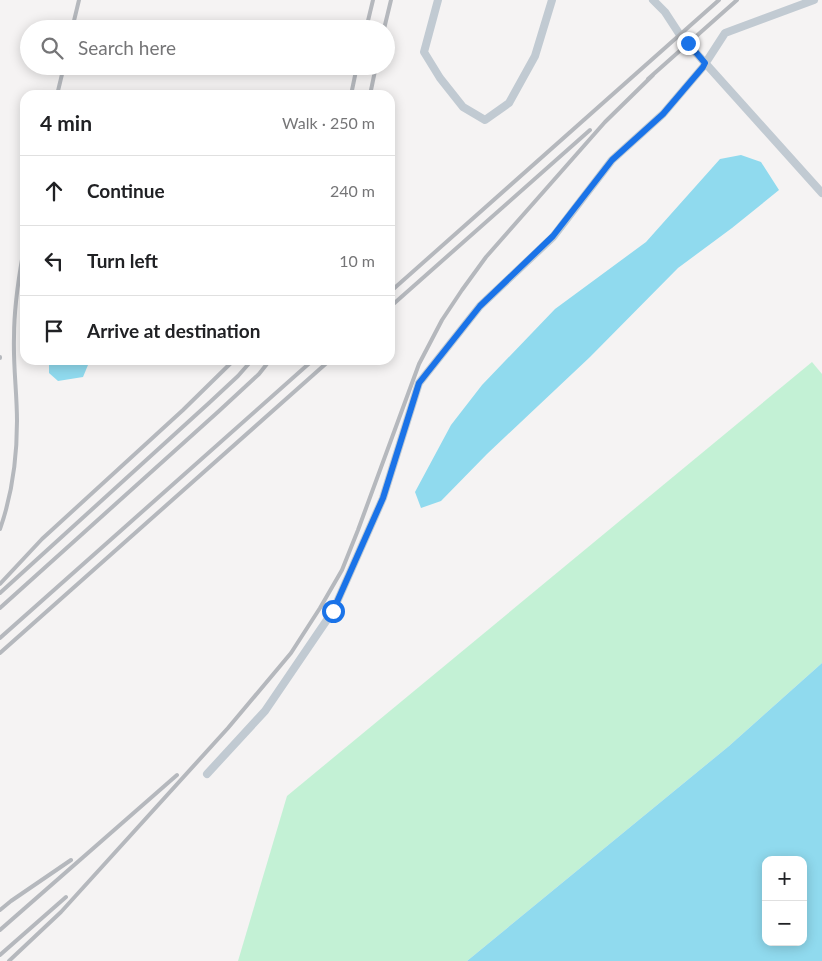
<!DOCTYPE html>
<html lang="en">
<head>
<meta charset="utf-8">
<style>
	body { margin:0; font-family:Lato,sans-serif; background:#f2f2f2; color:#202124 }
	.controls { position:absolute; right:15px; bottom:15px; display:grid; overflow:hidden; border-radius:10px; box-shadow:0 2px 12px #0003 }
	.controls button { width:45px; height:45px; display:grid; place-items:center; padding:0; border:0; border-bottom:1px solid #e0e0e0; background:#fff; color:#202124; font:25px sans-serif }
	.stop { position:absolute; width:15px; height:15px; margin:-11px; border:4px solid #1a73e8; border-radius:50%; background:#fff }
	.stop.end { background:#1a73e8; border-color:#fff; box-shadow:0 1px 5px #0008 }
	.list { margin:0; padding:0; list-style:none }
	h2 { display:flex; justify-content:space-between; align-items:center; height:65px; margin:0; padding:0 20px; font-size:21px }
	h2 small { font-size:16px; font-weight:400; color:#757577 }
	.list li { display:grid; grid-template-columns:32px 1fr auto; gap:15px; align-items:center; box-sizing:border-box; height:70px; padding:0 20px; border-top:1px solid #e0e0e0 }
	.list b { display:block; font-size:19px; white-space:nowrap }
	.list em { font-size:16px; font-style:normal; color:#757577 }
	.icon { flex:none; width:28px; height:28px; fill:none; stroke:currentColor; stroke-width:2; stroke-linecap:round; stroke-linejoin:round }
	.map { position:relative; flex:none; width:822px; height:961px; overflow:hidden }
	.search { position:absolute; background:#fff; box-shadow:0 2px 12px #0003; left:20px; top:20px; width:375px; height:55px; display:flex; align-items:center; gap:12px; box-sizing:border-box; padding:0 18px; border-radius:28px; color:#757577; font-size:19px }
	.panel { position:absolute; background:#fff; box-shadow:0 2px 12px #0003; left:20px; top:90px; width:375px; height:275px; border-radius:15px }
	.map>svg:first-child { display:block }
</style>
</head>
<body>
<div class="map">
<svg width="822" height="961" viewBox="0 0 822 961">
	<rect width="100%" height="100%" fill="#f5f3f3"/>
	<path fill="#c3f1d5" d="M812 362 822 374V663L729 746 467 961H238L287 796Z"/>
	<path fill="#90daee" fill-rule="evenodd" d="M741 155 761 162 779 190 732 228 678 268 590 357 487 454 441 501 421 508 415 492 451 425 482 385 555 309 646 242 720 159Z
		M49 360H89L88 365 83 377 58 381 49 373Z
		M822 663V961H467L729 746ZM766 860H803V942H766Z"/>
	<g fill="none" stroke-linecap="round" stroke-linejoin="round">
		<path stroke="#c1cad2" stroke-width="8" d="M438 0 424 52 440 78 463 107 485 120 509 103 535 56 552 0
			M653 0 665 12 680 35 822 193
			M207 774 265 711 333 611 383 498 419 383 480 306 553 237 612 160 663 114 703 67 725 33 814 0"/>
		<path stroke="#b5b8bd" stroke-width="4" d="M72 29 79 0
			M366 29 373 0
			M384 29 391 0
			M648 79 737 0
			M57 95 64 66
			M351 95 357 66
			M370 95 376 66
			M390 292 719 0
			M390 307 590 130
			M0 358V357
			M0 529C12 495 17 457 17 421 17 393 13 365 14 337 14 305 19 274 25 243
			M0 584 42 539 183 410 234 360
			M0 593 209 403 238 376 252 360
			M0 608 219 411 259 374 270 360
			M0 638 313 360
			M0 653 330 360
			M0 910 11 901 71 860
			M0 930 177 775
			M0 955 66 897
			M9 961 61 912 228 728 291 653 320 608 342 570 358 530 419 364 442 320 462 290 486 257 605 122 653 75"/>
	</g>
	<g fill="none" stroke-linecap="round" stroke-linejoin="round">
		<path stroke="#1a73e8" stroke-width="6" d="M333 611 383 498 419 383 480 306 553 236 612 160 663 114 703 67 705 63 688 43"/>
	</g>
</svg>
<div class="controls">
<button>+</button>
<button>−</button>
</div>
<div class="stop" style="left:333px;top:611px"></div>
<div class="stop end" style="left:688px;top:43px"></div>
<div class="search"><svg class="icon" aria-label="search" viewBox="0 0 24 24"><circle cx="10" cy="10" r="6"/><path d="M15 15l6 6"/></svg>Search here</div>
<section class="panel">
<h2>4 min<small>Walk · 250 m</small></h2>
<ul class="list">
<li><svg class="icon" aria-label="ahead" viewBox="0 0 24 24"><path d="M12 20V5M6 11l6-6 6 6"/></svg><div><b>Continue</b></div><em>240 m</em></li>
<li><svg class="icon" aria-label="left" viewBox="0 0 24 24"><path d="M17 20v-9H6M10 6l-5 5 5 5"/></svg><div><b>Turn left</b></div><em>10 m</em></li>
<li><svg class="icon" aria-label="arrive" viewBox="0 0 24 24"><path d="M6 21V4h12l-3 4 3 4H6"/></svg><div><b>Arrive at destination</b></div></li>
</ul>
</section>
</div>
</body>
</html>
